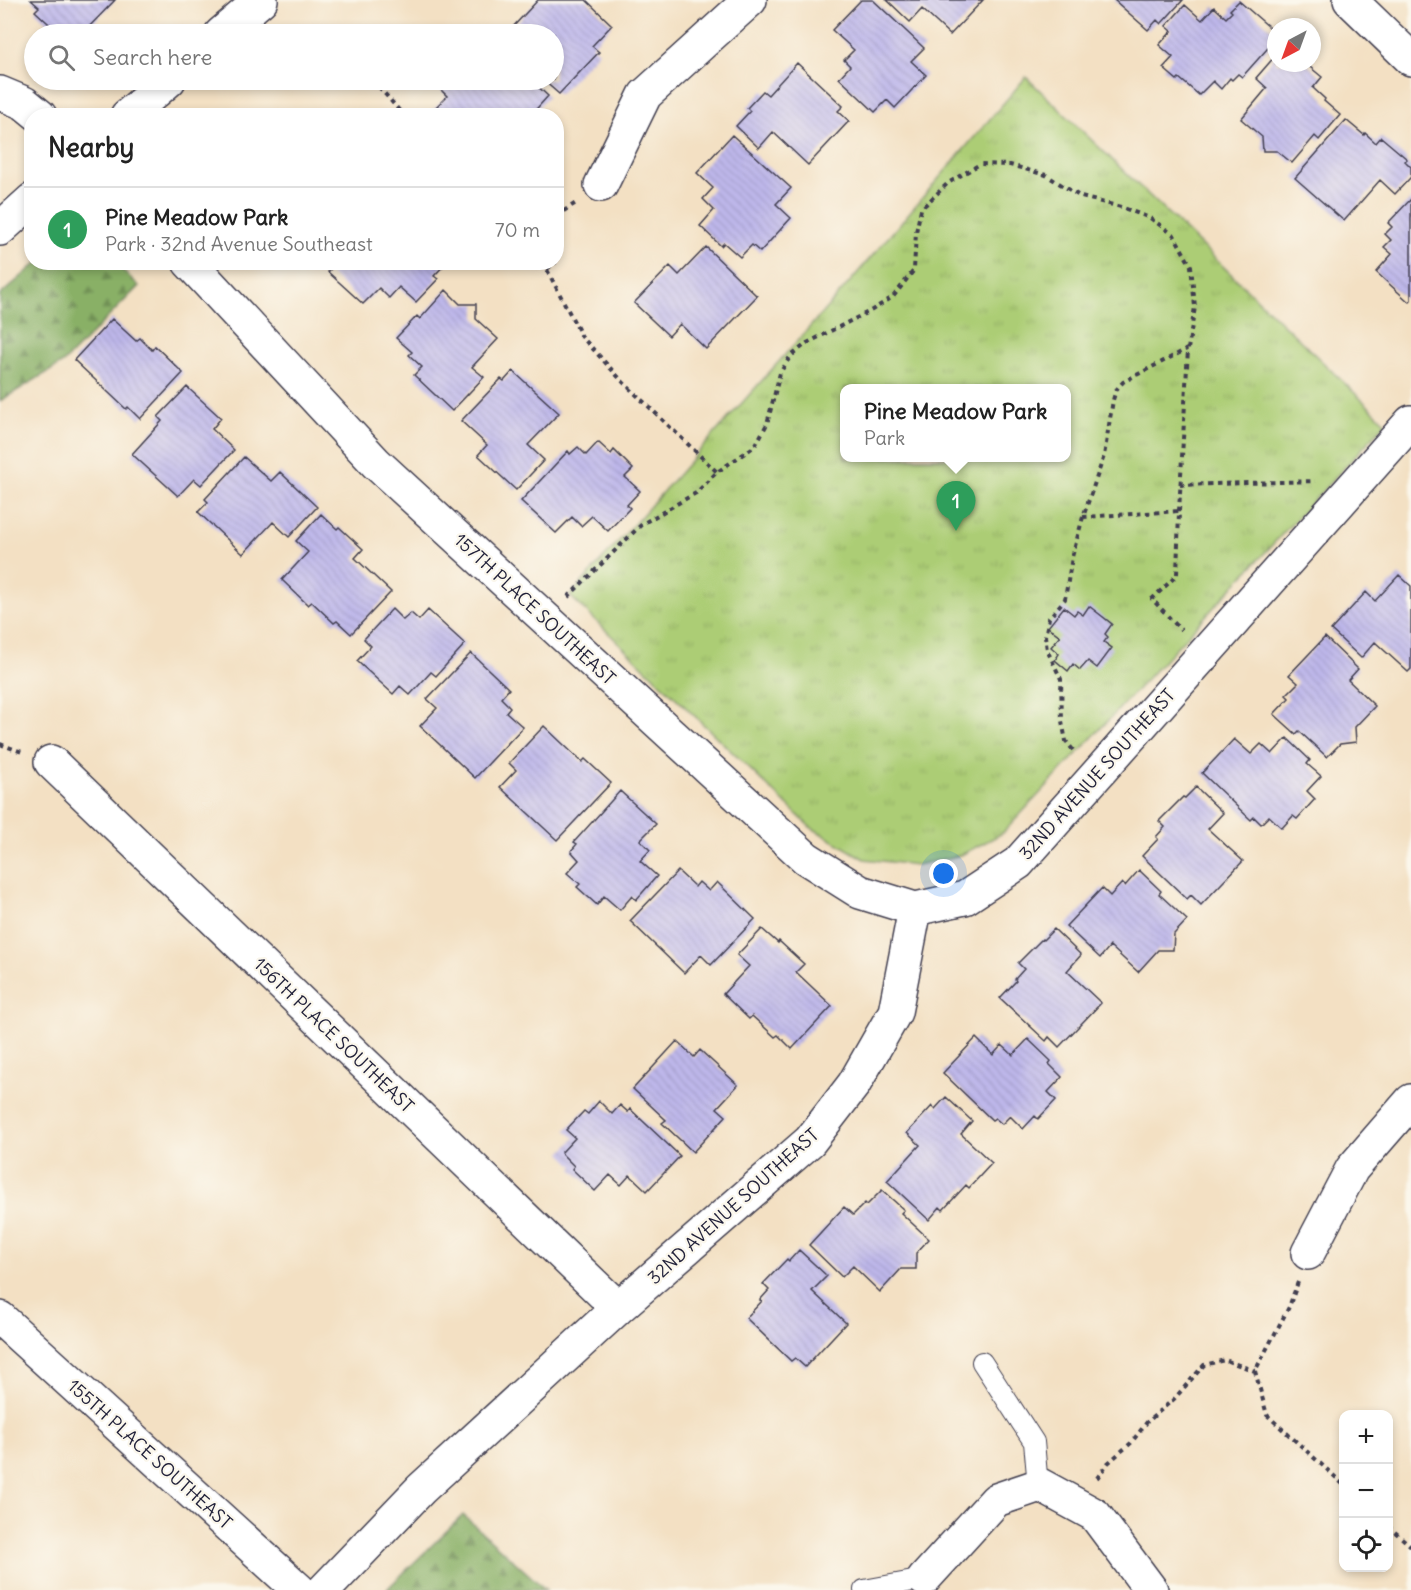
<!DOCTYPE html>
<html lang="en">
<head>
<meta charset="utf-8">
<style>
	body { margin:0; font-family:Delius,sans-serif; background:#f6f6f6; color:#222 }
	.controls { position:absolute; right:18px; bottom:18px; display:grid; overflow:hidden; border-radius:12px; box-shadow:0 3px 9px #0003 }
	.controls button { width:54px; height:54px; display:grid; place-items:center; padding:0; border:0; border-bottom:2px solid #e0e0e0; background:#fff; color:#222; font:30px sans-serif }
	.compass { position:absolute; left:1267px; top:18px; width:54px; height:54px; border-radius:50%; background:#fff; box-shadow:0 3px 9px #0003; rotate:221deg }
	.you { position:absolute; left:944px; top:874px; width:21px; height:21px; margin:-15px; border:4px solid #fff; border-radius:50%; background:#1a73e8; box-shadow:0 0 0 9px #1a73e833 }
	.badge { display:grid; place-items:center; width:39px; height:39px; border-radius:50%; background:#0f766e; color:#fff; font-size:20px; font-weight:700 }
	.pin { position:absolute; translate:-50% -50px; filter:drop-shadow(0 2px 3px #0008) }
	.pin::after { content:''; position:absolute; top:32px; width:21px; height:18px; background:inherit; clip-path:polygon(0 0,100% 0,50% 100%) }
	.popup { position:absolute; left:840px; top:384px; width:231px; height:78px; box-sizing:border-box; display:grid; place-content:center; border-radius:12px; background:#fff; filter:drop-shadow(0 2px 4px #0005); font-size:20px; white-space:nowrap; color:#767676 }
	.popup b { font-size:22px; color:#222 }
	.popup::after { content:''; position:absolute; left:50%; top:100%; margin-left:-12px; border:12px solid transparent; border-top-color:#fff }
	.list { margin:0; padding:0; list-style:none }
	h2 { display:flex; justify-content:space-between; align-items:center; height:78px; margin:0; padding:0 24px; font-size:26px }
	h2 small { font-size:20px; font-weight:400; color:#767676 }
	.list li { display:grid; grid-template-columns:39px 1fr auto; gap:18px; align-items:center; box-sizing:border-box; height:84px; padding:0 24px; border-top:2px solid #e0e0e0 }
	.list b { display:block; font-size:22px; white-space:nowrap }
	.list p { margin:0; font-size:20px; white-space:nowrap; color:#767676 }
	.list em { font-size:20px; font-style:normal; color:#767676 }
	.icon { flex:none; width:33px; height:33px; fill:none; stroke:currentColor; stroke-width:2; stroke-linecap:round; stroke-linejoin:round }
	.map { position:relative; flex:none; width:1411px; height:1590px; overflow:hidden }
	.search { position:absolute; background:#fff; box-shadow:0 3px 9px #0003; left:24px; top:24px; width:540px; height:66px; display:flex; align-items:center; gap:15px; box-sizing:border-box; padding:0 21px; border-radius:33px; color:#767676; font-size:22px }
	.panel { position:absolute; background:#fff; box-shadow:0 3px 9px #0003; left:24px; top:108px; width:540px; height:162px; border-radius:24px }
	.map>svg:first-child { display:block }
</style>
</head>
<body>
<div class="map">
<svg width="1411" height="1590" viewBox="0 0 1411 1590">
	<defs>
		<pattern id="forest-firs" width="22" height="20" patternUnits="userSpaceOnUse" patternTransform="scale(1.5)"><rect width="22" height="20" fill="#89b066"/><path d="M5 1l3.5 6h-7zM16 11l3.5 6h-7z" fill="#708f55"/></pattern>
		<pattern id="park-tufts" width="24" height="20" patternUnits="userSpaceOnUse" patternTransform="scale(1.5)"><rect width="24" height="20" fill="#accd75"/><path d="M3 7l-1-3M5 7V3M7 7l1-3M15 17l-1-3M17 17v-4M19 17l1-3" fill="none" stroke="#94b066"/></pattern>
		<pattern id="building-back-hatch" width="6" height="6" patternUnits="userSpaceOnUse" patternTransform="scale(1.5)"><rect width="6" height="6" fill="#beb7ea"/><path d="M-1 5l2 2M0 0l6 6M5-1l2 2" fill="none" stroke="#a39dca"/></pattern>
	</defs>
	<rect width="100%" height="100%" fill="#fbf7ec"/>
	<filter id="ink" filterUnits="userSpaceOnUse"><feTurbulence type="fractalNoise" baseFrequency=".0167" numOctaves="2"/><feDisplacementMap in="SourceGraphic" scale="12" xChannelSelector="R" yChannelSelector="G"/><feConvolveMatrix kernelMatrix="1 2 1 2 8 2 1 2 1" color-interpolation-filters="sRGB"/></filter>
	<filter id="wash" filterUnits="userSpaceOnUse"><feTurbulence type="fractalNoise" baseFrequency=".008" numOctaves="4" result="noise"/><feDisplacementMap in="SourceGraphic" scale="24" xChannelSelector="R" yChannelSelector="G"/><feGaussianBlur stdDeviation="1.35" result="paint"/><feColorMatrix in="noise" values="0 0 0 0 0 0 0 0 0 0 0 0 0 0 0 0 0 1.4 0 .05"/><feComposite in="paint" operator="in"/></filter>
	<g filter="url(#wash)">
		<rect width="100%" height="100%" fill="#f3e0c3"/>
		<path fill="url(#forest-firs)" stroke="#566950" stroke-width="1.5" d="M37 263H115L139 286 63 363 0 401V295Z
			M463 1515 546 1590H386Z"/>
		<path fill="url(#park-tufts)" stroke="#677858" stroke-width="1.5" fill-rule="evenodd" d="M1026 77 1386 423 1003 833 961 855 917 865 864 859 810 827 570 596 848 284ZM845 388H1067V458H845Z"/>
		<g id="blocks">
			<path fill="url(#building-back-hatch)" d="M31 0H115L82 34H60L35 11 39 7Z
				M538 0H586L612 25 592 46 599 52 559 94 543 80H554V34H517L511 29Z
				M861 0H873L924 48 911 61 926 75 895 108 887 100 875 112 839 78 850 66 844 60 854 50 832 30Z
				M887 0H983L950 35 922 9 910 22Z
				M1114 0H1183L1161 24 1157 20 1148 30Z
				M1239 1 1276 33V39L1242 77 1238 74 1232 80 1230 78 1221 89 1213 81 1199 95 1179 78 1177 80 1163 68 1173 57 1159 45 1172 31 1166 26 1185 5 1202 20 1214 7 1226 18 1232 12 1230 10Z
				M1276 55V63H1305L1322 77 1313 88 1325 99 1324 101 1340 115 1319 140 1315 136 1292 163 1277 151H1263L1262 137 1241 119 1267 88 1256 78Z
				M797 63 843 106 838 111 849 121 808 165 773 132 759 148 736 126 750 111 747 108 763 91 768 95Z
				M452 80H531L548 96 530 116H437L432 111 447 96 441 90Z
				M1346 120 1364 135 1365 133 1376 143 1381 137 1407 159 1405 161 1411 167V177L1395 194 1380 180 1344 221 1295 178Z
				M732 135 791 188 776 204 791 218 760 252 752 245 740 257 724 243 721 246 700 226 714 210 703 199 713 188 697 173Z
				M1411 199V300L1409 302 1376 272 1392 254 1384 247 1391 240 1385 234 1392 227 1388 223Z
				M706 247 757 296 706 349 680 324 669 336 634 303 670 266 679 275Z
				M337 262H447L434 276 438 279 416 302 399 287 389 298 379 288 363 304 328 272Z
				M446 290 460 304H476V319L498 339 472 367 484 377 452 411 414 375 422 367 409 355 412 352 396 338 417 316 420 319Z
				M112 319 136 341 140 338 152 350 155 346 183 373 140 419 128 407 126 409 74 360Z
				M513 371 559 413 528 445 544 460 516 490 478 455 487 445 461 421 501 379 504 381Z
				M187 387 221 418 212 429 234 450 201 485 194 479 178 496 132 454 162 421 158 417Z
				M598 442 611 454 614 450 633 469 625 477 640 491 627 505 630 508 608 531 592 516 581 526 572 517 556 533 521 501 568 451 570 454 578 447 586 455Z
				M244 457 271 481 280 472 317 507 289 537 273 522 243 554 198 512 208 502 205 499Z
				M321 514 337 529 339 527 363 549 355 558 391 592 351 634 337 621 334 623 312 602 308 605 282 580 308 552 296 541Z
				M1399 575 1411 586V669L1408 672 1375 642 1361 658 1331 630 1366 592 1375 601Z
				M1089 606 1112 624 1105 634 1108 637 1104 642 1112 648 1097 668 1088 661 1080 670 1073 664 1068 671 1055 660 1059 654 1051 647 1060 636 1048 627 1064 607 1074 615 1077 611 1083 615Z
				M392 609 403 620 411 613 419 620 428 610 465 644 436 676 431 672 410 695 400 686 393 694 357 661 371 646 364 639Z
				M1325 637 1358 669 1348 680 1375 706 1355 727 1356 742 1340 744 1327 757 1299 731 1296 734 1274 714 1289 698 1286 695 1298 683 1289 675Z
				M471 653 509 689 501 698 510 707 506 712 523 727 475 778 420 726 437 708 427 699Z
				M544 726 582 762 585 759 611 783 557 840 500 787 516 770 509 763Z
				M1287 738 1310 760 1307 764 1321 776 1307 791 1315 799 1297 819 1293 816 1282 828 1269 816 1261 824 1254 817 1251 820 1202 773 1234 739 1251 754 1261 744 1272 754Z
				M1196 787 1223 813 1208 829 1243 861 1201 905 1191 895 1187 899 1142 856 1158 839 1156 837 1165 827 1159 821 1183 797 1185 798Z
				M620 791 656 824 640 840 650 850 640 861 657 876 636 900 632 896 620 910 604 896 597 905 577 887 580 884 567 873 579 860 571 851 577 844 574 842Z
				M1139 870 1161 891 1159 894 1187 920 1174 934 1173 950H1158L1138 972 1110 946 1100 958 1066 926 1102 888 1110 896 1122 883 1125 886Z
				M678 871 695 887 699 882 709 891 717 882 755 919 711 965 701 955 684 973 630 921Z
				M762 929 778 943 779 941 804 964 796 972 832 1006 792 1049 778 1035 775 1037 752 1016 749 1019 723 994 749 966 737 955Z
				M1054 929 1081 955 1067 971 1101 1003 1059 1047 1049 1037 1046 1041 1000 998 1016 981 1015 979 1024 969 1018 963 1042 939 1043 940Z
				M976 1038 993 1055 1002 1045 1013 1055 1028 1039 1051 1061 1049 1064 1062 1077 1048 1092 1056 1100 1038 1119 1035 1116 1023 1129 1010 1116 1002 1124 995 1118 992 1120 943 1073Z
				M677 1041 694 1057 700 1050 738 1085 717 1108 726 1116 693 1152 662 1123 666 1120 633 1089Z
				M946 1097 972 1121 961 1134 992 1163 969 1188 966 1185 943 1210 940 1207 929 1220 887 1181 920 1145 907 1133 932 1106 935 1109Z
				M599 1101 612 1114 620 1105 628 1112 630 1109 680 1156 647 1191 630 1175 621 1185 610 1175 595 1191 572 1169 574 1166 561 1153 575 1138 566 1130 584 1111 588 1114Z
				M882 1190 904 1210 901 1213 929 1239 916 1253V1269H901L880 1292 853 1266 842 1277 809 1245 844 1207 853 1215 865 1203 867 1205Z
				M799 1250 827 1276 812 1291 846 1323 805 1367 795 1358 791 1361 746 1318 762 1301 760 1300 769 1290 763 1284 787 1259 789 1261Z"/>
		</g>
	</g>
	<g filter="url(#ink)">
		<use href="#blocks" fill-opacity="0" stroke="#413e4f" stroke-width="1.5"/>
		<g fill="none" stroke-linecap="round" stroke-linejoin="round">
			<g stroke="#413e4f" stroke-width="22">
				<path id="lane" d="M982 1362 1034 1442 1038 1486
					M864 1590 924 1579"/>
			</g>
			<g stroke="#413e4f" stroke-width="36">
				<path id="street" d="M1350 0 1411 59
					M0 93 24 103 40 116
					M601 185 645 95 750 0
					M189 262 376 463 806 858 860 892 915 909 965 898 1018 863 1411 422
					M51 762 618 1308
					M1308 1253 1352 1169 1411 1101
					M0 1318 299 1590
					M924 1579 996 1500 1040 1485 1095 1515 1151 1590
					M324 1590 421 1489 618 1308 810 1141 854 1084 895 1012 915 909"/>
			</g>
			<g stroke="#413e4f" stroke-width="36">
				<path id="secondary" d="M221 34 261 0
					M127 116 169 80
					M0 229 32 200"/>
			</g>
			<path stroke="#413e4f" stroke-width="4" stroke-dasharray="4.5 4.5" stroke-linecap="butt" d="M373 80 404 116
				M556 216 576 203
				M543 262 582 337 623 382 717 472
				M547 269 556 262
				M1180 485 1315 481
				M1083 517 1179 511
				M568 597 642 524 696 493 717 472 755 446 767 424 780 373 790 357 807 343 872 310 893 297 914 270 916 232 921 209 948 183 980 164 1010 165 1046 175 1081 197 1121 207 1150 218 1174 235 1191 266 1195 307 1188 349 1179 511 1177 575 1152 599 1181 630
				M0 744 22 752
				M1073 750 1066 741 1062 721 1061 679 1047 650 1045 636 1049 618 1065 599 1072 557 1083 517 1104 456 1113 400 1116 390 1123 382 1187 349
				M1298 1282 1289 1307 1255 1371 1267 1415 1344 1485
				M1097 1478 1108 1463 1131 1443 1147 1422 1174 1399 1204 1365 1225 1360 1255 1371
				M1388 1526 1411 1546"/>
			<use href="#lane" stroke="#fff" stroke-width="20"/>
			<use href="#street" stroke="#fff" stroke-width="33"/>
			<use href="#secondary" stroke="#fff" stroke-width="33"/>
		</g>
	</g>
	<g text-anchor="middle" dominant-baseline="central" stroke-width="4.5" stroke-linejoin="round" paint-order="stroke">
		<g font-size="18" fill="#22223b" stroke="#fbf7ec">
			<text transform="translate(535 609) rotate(43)">157TH PLACE SOUTHEAST</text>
			<text transform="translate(1097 774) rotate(-48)">32ND AVENUE SOUTHEAST</text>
			<text transform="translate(334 1035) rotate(44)">156TH PLACE SOUTHEAST</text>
			<text transform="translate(733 1206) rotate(-42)">32ND AVENUE SOUTHEAST</text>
			<text transform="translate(150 1454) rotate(42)">155TH PLACE SOUTHEAST</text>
		</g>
	</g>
</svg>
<div class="controls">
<button>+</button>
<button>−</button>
<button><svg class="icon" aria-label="locate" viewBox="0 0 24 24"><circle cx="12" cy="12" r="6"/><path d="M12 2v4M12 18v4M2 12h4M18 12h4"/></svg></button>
</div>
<svg class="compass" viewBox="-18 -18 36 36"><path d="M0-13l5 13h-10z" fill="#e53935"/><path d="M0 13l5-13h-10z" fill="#767676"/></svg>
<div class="you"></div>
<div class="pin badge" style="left:956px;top:531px;background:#2e9e5b">1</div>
<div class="popup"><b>Pine Meadow Park</b>Park</div>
<div class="search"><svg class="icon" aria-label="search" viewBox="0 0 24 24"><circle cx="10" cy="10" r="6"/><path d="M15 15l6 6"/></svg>Search here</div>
<section class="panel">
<h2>Nearby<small></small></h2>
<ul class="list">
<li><span class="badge" style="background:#2e9e5b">1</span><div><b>Pine Meadow Park</b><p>Park · 32nd Avenue Southeast</p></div><em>70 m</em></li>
</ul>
</section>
</div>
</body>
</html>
